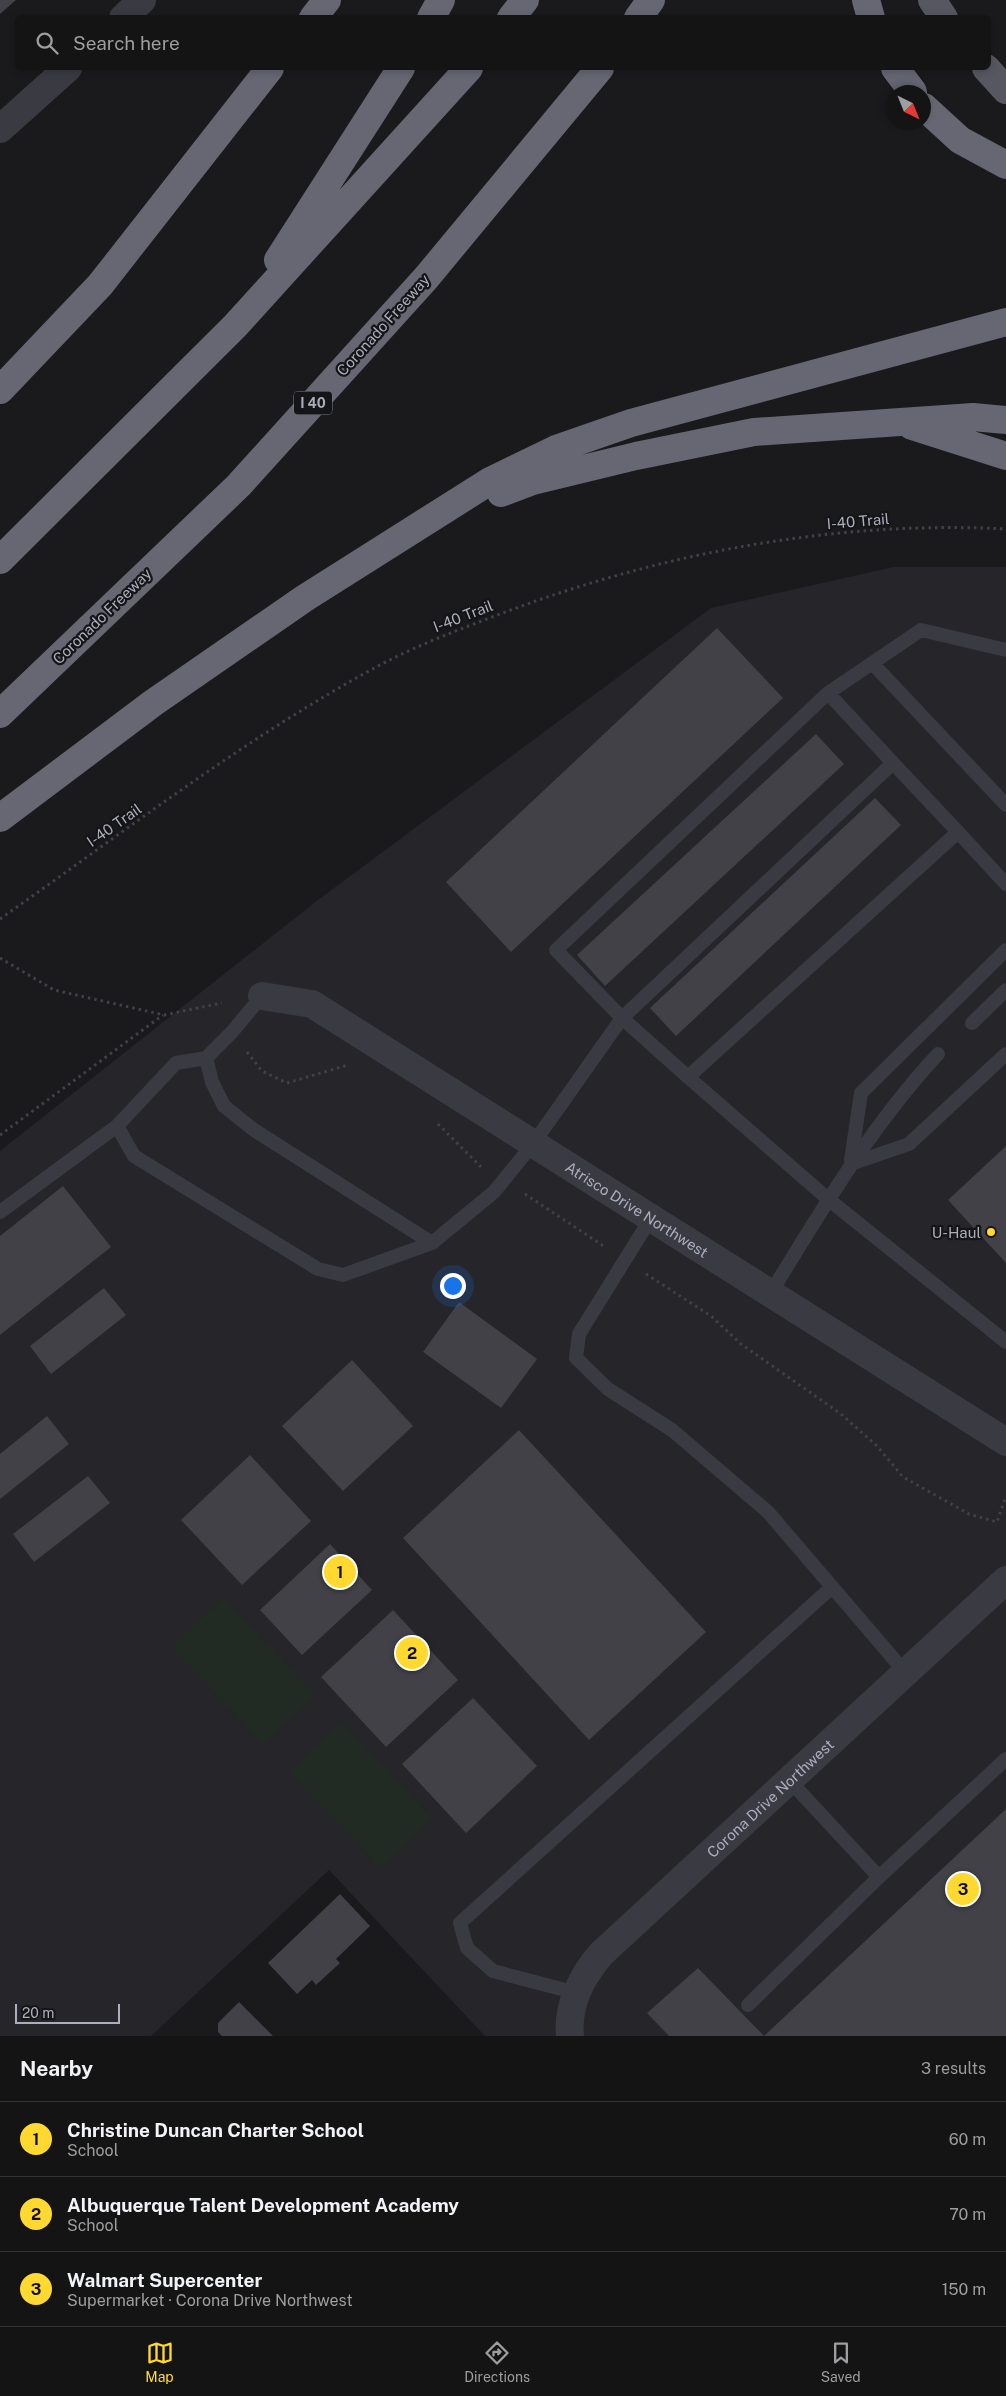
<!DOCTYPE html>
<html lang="en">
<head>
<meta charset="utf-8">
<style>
	body { margin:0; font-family:"Public Sans",sans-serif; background:#1d1d1e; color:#f1f3f6 }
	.compass { position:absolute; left:886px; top:85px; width:45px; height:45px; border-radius:50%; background:#141415; box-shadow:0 2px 8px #0003; rotate:137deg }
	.scale { position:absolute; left:15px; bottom:12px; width:105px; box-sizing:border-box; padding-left:5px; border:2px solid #abaebd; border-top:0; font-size:14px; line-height:18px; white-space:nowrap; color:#abaebd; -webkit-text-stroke:4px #151417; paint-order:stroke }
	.you { position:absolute; left:452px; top:1285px; width:18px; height:18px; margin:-12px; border:4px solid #fff; border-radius:50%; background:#1a73e8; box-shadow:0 0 0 8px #1a73e833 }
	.badge { display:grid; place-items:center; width:32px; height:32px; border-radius:50%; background:#ffd92f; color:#111; font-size:16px; font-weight:700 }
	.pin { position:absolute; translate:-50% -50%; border:2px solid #fff; box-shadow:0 1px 5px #0006 }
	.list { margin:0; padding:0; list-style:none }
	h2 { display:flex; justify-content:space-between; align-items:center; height:65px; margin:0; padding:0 20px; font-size:21px }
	h2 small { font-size:16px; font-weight:400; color:#9d9ea0 }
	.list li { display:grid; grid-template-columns:32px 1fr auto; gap:15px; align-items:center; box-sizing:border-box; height:75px; padding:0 20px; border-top:1px solid #333334 }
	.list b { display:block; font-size:19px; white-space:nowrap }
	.list p { margin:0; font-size:16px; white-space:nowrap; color:#9d9ea0 }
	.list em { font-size:16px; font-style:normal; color:#9d9ea0 }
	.icon { flex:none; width:28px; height:28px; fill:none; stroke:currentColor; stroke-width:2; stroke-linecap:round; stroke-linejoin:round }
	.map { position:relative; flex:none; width:1006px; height:2036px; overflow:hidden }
	.search { position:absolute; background:#141415; box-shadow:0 2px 8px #0003; left:15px; right:15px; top:15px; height:55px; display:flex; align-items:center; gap:12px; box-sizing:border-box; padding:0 18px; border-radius:8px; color:#9d9ea0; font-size:19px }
	.sheet { height:290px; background:#141415 }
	nav { display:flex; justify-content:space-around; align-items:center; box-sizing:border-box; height:70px; border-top:1px solid #333334; background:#141415; font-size:14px; color:#9d9ea0 }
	nav a { display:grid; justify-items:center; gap:2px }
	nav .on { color:#ffd92f }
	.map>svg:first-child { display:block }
</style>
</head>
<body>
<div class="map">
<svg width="1006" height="2036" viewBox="0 0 1006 2036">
	<rect width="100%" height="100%" fill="#1a1a1c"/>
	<path fill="#262529" d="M894 567H1006V2036H485L329 1870 151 2036H0V1151L314 903 711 608Z"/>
	<path fill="#212b24" d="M223 1598 316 1695 263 1744 171 1647Z
		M341 1722 433 1818 381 1868 289 1772Z"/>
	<path fill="#414147" d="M0 0H16L0 14Z
		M717 628 783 698 511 952 446 882Z
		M816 734 844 764 605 986 577 955Z
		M875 798 901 825 676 1036 650 1008Z
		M1006 1146V1263L948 1200Z
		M63 1186 111 1247 0 1335V1236Z
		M104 1288 126 1315 51 1374 30 1346Z
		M459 1302 537 1359 501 1408 423 1352Z
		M352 1360 413 1426 343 1491 282 1426Z
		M47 1416 69 1444 0 1499V1454Z
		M519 1430 706 1632 589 1740 403 1538Z
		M250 1455 311 1521 242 1585 181 1520Z
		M88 1476 110 1503 34 1562 13 1534Z
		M330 1544 372 1590 302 1655 260 1610Z
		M393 1610 458 1680 386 1747 321 1677Z
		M473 1698 537 1766 466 1833 402 1764Z
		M1006 1809V2036H669L647 2013 698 1968 764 2036Z
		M340 1894 370 1926 336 1959 340 1963 316 1985 312 1980 297 1994 268 1963Z
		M239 2002 273 2036H222L218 2032V2023Z"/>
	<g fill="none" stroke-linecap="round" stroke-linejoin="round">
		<path stroke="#404149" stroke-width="3" stroke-dasharray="2.5 4" stroke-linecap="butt" d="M0 919C124 832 245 738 378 666 416 646 455 631 495 616 656 554 833 520 1006 529
			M0 958 54 990 164 1015 222 1003
			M247 1052 262 1071 287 1083 348 1065
			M438 1124 481 1167
			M0 1135 163 1015
			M525 1194 605 1247
			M646 1274 711 1316 741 1344 841 1414 877 1446 903 1477 969 1514 997 1522 1006 1496"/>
		<path stroke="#3a3a42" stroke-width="14" d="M872 663 1006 805
			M828 693 921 630 1006 650
			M958 832 1006 884
			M972 1023 1006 990
			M206 1058 212 1082 224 1106 254 1130 432 1243
			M688 1077 828 1199 1006 1342
			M117 1126 134 1156 318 1269 343 1275 432 1243 494 1192 533 1144 622 1018 893 763 828 693 556 950 622 1018 688 1077 958 832 893 763
			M851 1160 861 1093 1006 950
			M851 1164 909 1144 1006 1054
			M0 1212 117 1126 176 1063 206 1058 232 1032 262 996
			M651 1218 579 1334 576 1358 608 1389 672 1430 768 1512 905 1672
			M770 1294C821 1211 871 1126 938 1054
			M789 1780 879 1877 1006 1759
			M577 1993 493 1971 467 1948 460 1923 832 1587
			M748 2005 879 1877"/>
		<g stroke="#3a3a42" stroke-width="28">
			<path d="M123 18 142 0"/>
			<path d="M0 129 68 68"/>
			<path id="s1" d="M262 996 312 1004 1006 1442"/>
			<path id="s2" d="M570 2036C567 2005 582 1976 601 1954L1006 1580"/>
		</g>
		<path stroke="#565761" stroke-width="28" d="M932 0 944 18
			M986 68 1006 90"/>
		<path stroke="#666773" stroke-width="28" d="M866 0 871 18
			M313 18 327 0
			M431 18 441 0
			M511 18 525 0
			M638 18 651 0
			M895 68 913 92
			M924 107 960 140 1006 165
			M278 260 401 68
			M0 390 100 285 270 68
			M912 426 1006 456
			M501 493 533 481 636 456 754 432 973 417 1006 420
			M0 560 235 326 469 68
			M0 714 239 485 426 278 600 68
			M0 818 153 703 305 598 490 481 556 449 631 423 1006 322"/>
	</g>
	<circle fill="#ffd92f" stroke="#151417" stroke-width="2" cx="991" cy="1232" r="5"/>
	<g text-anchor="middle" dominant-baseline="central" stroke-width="4.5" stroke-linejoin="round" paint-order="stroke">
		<rect fill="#151417" stroke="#7e808b" stroke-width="1" x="294" y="391.5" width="38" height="23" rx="4"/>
		<g font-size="14" font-weight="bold" fill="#abaebd">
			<text x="313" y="403">I 40</text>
		</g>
		<g font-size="15" fill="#abaebd" stroke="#151417">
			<text transform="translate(383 325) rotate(-48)">Coronado Freeway</text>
			<text transform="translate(858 521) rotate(-5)">I-40 Trail</text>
			<text transform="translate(102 616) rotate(-44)">Coronado Freeway</text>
			<text transform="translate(463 616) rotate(-21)">I-40 Trail</text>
			<text transform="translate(114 825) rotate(-35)">I-40 Trail</text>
			<text stroke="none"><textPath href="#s1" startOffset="435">Atrisco Drive Northwest</textPath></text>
			<text stroke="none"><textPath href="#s2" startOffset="320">Corona Drive Northwest</textPath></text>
		</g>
		<g font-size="15" fill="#abaebd" stroke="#151417" text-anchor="end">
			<text x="981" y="1232">U-Haul</text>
		</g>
	</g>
</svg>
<svg class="compass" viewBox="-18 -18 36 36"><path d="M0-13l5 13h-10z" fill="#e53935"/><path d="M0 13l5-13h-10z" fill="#9d9ea0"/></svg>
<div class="scale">20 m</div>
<div class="you"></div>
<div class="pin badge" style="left:340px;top:1572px">1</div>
<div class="pin badge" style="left:412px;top:1653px">2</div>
<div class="pin badge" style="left:963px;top:1889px">3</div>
<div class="search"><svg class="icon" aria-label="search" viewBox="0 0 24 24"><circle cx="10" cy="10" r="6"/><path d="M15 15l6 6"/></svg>Search here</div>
</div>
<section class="sheet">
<h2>Nearby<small>3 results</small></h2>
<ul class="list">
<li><span class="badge">1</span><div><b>Christine Duncan Charter School</b><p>School</p></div><em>60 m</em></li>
<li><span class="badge">2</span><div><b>Albuquerque Talent Development Academy</b><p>School</p></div><em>70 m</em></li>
<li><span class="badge">3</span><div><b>Walmart Supercenter</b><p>Supermarket · Corona Drive Northwest</p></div><em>150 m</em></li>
</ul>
</section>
<nav>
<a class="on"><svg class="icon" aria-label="map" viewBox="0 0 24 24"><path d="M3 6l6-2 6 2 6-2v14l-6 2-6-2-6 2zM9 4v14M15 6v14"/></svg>Map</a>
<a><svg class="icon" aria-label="directions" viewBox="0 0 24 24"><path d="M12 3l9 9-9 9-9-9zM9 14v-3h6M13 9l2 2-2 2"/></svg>Directions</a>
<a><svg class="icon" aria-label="saved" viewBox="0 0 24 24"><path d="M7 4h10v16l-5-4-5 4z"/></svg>Saved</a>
</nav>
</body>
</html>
